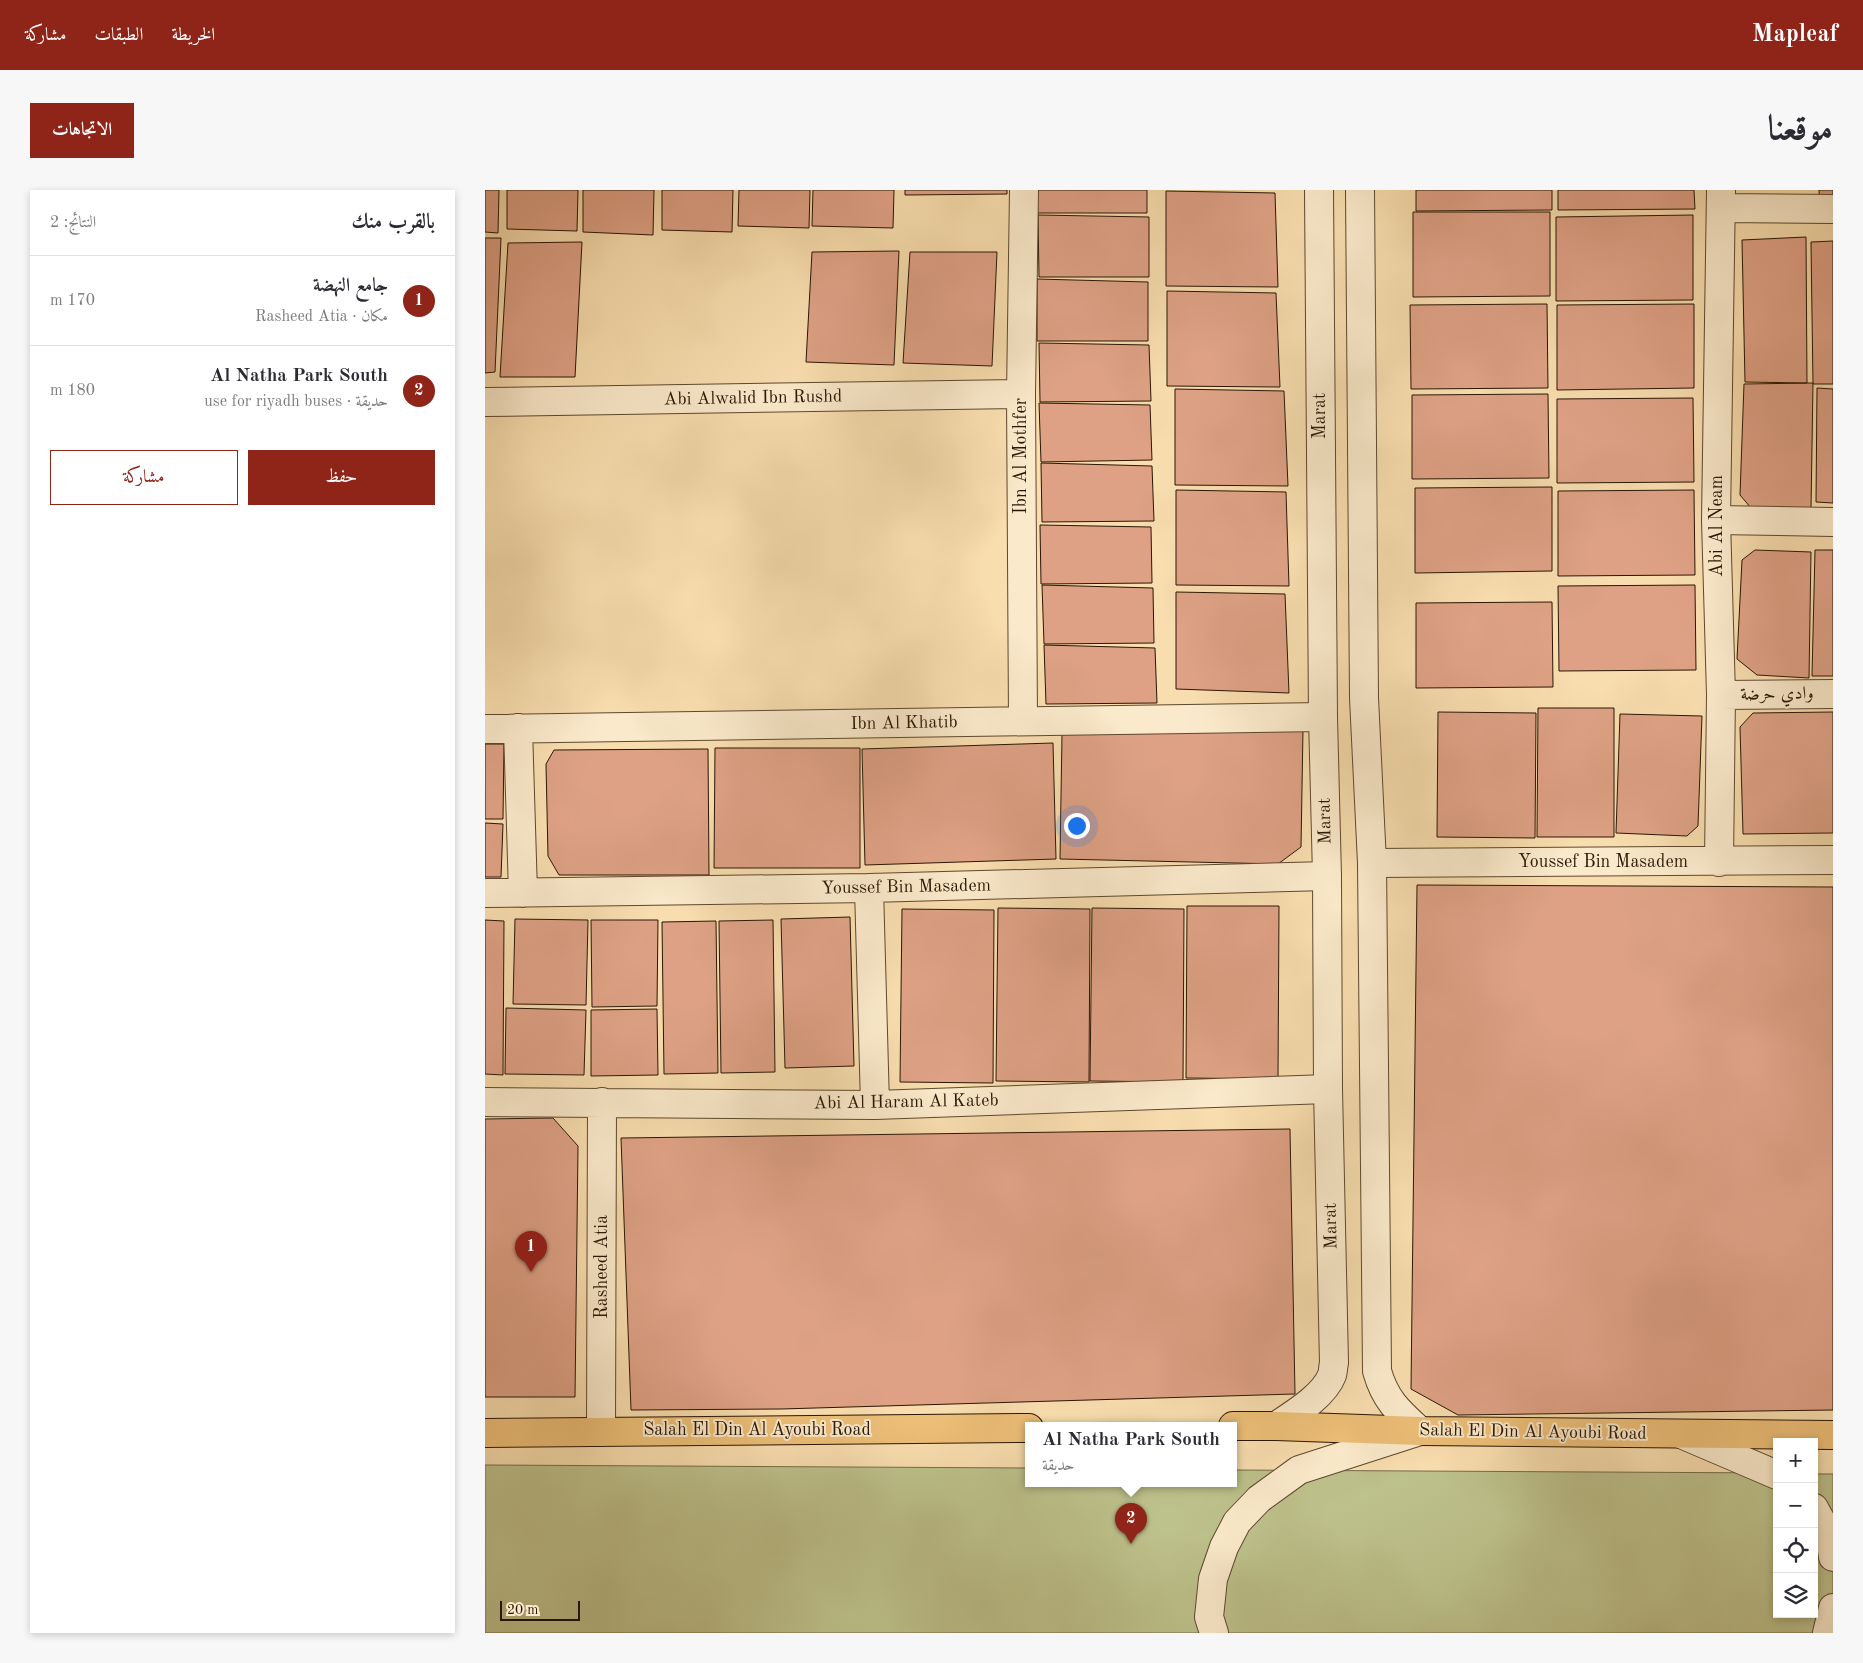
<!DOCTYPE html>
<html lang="ar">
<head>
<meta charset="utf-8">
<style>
	body { margin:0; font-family:"Old Standard TT",Amiri,serif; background:#f7f7f7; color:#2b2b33; direction:rtl }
	.controls { position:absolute; right:15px; bottom:15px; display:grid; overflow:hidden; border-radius:0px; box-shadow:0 2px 8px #0003 }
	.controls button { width:45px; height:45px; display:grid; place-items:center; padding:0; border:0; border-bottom:1px solid #e1e1e2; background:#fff; color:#2b2b33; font:25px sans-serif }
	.scale { position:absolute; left:15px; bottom:12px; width:80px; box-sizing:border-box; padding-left:5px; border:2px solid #2a1604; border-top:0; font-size:14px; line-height:18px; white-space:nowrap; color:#2a1604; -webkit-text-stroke:4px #fae9ca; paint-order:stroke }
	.you { position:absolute; left:591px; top:635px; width:18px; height:18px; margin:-12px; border:4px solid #fff; border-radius:50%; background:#1a73e8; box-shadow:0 0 0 8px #1a73e833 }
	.badge { display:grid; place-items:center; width:32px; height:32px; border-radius:50%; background:#8f2418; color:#fff; font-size:16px; font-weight:700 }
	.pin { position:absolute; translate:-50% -41px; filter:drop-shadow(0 1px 2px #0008) }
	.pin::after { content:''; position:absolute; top:26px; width:18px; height:15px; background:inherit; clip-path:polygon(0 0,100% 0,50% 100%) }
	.popup { position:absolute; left:540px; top:1232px; width:212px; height:65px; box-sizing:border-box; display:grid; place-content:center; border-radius:0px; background:#fff; filter:drop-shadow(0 1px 4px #0005); font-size:16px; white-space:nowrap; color:#7c7c81 }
	.popup b { font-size:19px; color:#2b2b33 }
	.popup::after { content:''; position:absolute; left:50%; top:100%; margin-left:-10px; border:10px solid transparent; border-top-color:#fff }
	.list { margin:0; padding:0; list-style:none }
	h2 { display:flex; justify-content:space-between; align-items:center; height:65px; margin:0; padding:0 20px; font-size:21px }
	h2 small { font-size:16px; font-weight:400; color:#7c7c81 }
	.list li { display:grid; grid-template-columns:32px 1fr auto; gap:15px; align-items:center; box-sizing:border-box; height:90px; padding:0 20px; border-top:1px solid #e1e1e2 }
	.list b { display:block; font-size:19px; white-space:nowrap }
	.list p { margin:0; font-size:16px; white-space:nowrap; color:#7c7c81 }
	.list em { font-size:16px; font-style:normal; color:#7c7c81 }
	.actions { display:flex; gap:10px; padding:15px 20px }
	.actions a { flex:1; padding:11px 0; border:1px solid #8f2418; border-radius:0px; text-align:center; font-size:18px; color:#8f2418 }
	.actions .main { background:#8f2418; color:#fff }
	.icon { flex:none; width:28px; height:28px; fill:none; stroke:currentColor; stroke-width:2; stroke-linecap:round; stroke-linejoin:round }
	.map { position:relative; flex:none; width:1348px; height:1443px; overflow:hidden; direction:ltr; border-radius:0px }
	header { display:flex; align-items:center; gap:30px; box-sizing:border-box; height:70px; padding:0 25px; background:#8f2418; color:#fff }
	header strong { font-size:24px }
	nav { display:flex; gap:28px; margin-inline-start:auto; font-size:18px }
	.intro { display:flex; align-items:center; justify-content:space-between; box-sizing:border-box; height:120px; padding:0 30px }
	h1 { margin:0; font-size:35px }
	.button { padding:12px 22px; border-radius:0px; background:#8f2418; color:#fff; font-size:18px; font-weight:700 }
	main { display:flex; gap:30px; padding:0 30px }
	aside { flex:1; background:#fff; border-radius:0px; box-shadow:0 2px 8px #0003 }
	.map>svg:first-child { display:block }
</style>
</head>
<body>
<header>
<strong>Mapleaf</strong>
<nav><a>الخريطة</a><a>الطبقات</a><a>مشاركة</a></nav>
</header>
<div class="intro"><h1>موقعنا</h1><a class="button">الاتجاهات</a></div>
<main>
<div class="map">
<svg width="1348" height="1443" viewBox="0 0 1348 1443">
	<rect width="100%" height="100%" fill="#f8ddae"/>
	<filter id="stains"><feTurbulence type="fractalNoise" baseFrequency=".004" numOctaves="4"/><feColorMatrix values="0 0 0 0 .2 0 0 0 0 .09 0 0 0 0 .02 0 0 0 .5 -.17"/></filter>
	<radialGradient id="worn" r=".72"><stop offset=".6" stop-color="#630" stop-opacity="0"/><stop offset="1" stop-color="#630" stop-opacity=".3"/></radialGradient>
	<path fill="#bdc18b" stroke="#746c48" d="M0 1275 543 1278 544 1293H748L749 1280 1292 1283V1424H1329V1284H1348V1443H0Z"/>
	<path fill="#dea185" stroke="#2a1604" d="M0 0H14L13 43 0 42Z
		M22 0H93L92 41 22 39Z
		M98 0H169L168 45 98 42Z
		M177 0H248L247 42 177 40Z
		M254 0H325L324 38 253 36Z
		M328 0H409L408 38 327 36Z
		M420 0H522V4L420 5Z
		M551 0H662V23H552Z
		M931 0H1067V20L931 21Z
		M1073 0H1209L1210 19 1073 20Z
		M1334 0H1348V14L1335 15Z
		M681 1 790 3 793 97 681 96Z
		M928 22H1065V106L928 107Z
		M553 25 664 27V87H554Z
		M1208 25V110L1071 111V27Z
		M1321 47 1322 193 1260 192 1257 50Z
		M0 48H16L10 182 0 183Z
		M1348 51V194H1328L1326 52Z
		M97 52 90 187H15L23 53Z
		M414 61 409 175 321 172 327 62Z
		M425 62H512L507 176 418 173Z
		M552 89 663 92V151H552Z
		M682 101 791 103 795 197 682 196Z
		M1062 114 1063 198 926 199 925 115Z
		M1209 114V198L1072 200V115Z
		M554 153 664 155 666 211 555 212Z
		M1328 193 1326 319 1266 318 1255 305 1259 194Z
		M1332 198 1348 199V313L1331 312Z
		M690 199 799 201 803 296 690 295Z
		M1063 204 1064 288 927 289V205Z
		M1208 208 1209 292 1072 293V209Z
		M554 213 665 215 667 270 556 272Z
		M556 273 667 276 669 331 557 332Z
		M1067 297V381L930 383V298Z
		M691 300 801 302 804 396 691 395Z
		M1209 300 1210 385 1073 386V301Z
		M555 335 666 337 667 393 556 394Z
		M1270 360 1326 362 1324 488 1272 485 1252 469 1257 370Z
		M1330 360H1348V486H1327Z
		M557 395 668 398 669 453 559 454Z
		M1210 395 1211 480 1074 481 1073 396Z
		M691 402 800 404 804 503 691 499Z
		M1067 412 1068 497 931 498V413Z
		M559 455 670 458 672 513 561 514Z
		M1053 518H1129V647H1052Z
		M953 522 1051 523 1050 648 952 647Z
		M1348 522V643L1258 644 1255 537 1268 523Z
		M1135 524 1217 526 1213 636 1202 646 1131 643Z
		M818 539 816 657 793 674 575 669 577 544Z
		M568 553 571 669 380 675 377 559Z
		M0 554H19L18 629H0Z
		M230 558H375V678H229Z
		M223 559 224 685H74L63 666 61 574 69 560Z
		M0 633 18 634 16 687H0Z
		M932 695 1348 697V1220L973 1225 926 1199Z
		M702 716H794L793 889 701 888Z
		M513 718 605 719 604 892 511 891Z
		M607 718 699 719 698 892 605 891Z
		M417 719 509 720 508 893 415 892Z
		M365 727 369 876 300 878 296 729Z
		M30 729 103 730 101 815 28 814Z
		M0 730 19 731 18 885 0 884Z
		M106 730H173L172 816 107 817Z
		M288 730 290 882 236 883 234 731Z
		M231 731 233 883 179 884 177 732Z
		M21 818 101 820 99 885 20 884Z
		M172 819 173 885 106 886V820Z
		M68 928 93 956 90 1207H0V929Z
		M805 939 810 1204 296 1219 146 1220 136 948Z"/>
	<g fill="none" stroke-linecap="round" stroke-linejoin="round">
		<g stroke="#5e482e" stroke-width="30">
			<path id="minor" d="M1236 18 1348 19
				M0 212 536 204
				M1231 330 1348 332
				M1236 505 1348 504
				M538 531 536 204 539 0
				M33 538 38 703
				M0 539 838 527
				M1234 672 1236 505 1231 330 1236 0
				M887 673 1348 670
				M384 698 390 915
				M0 703 384 698 842 686
				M0 912 390 915 843 899
				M116 1242 117 912
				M1196 1244 1292 1285
				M1329 1318 1345 1347 1348 1367
				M729 1443 724 1427 728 1389 739 1357 752 1332 774 1309 814 1280 932 1242
				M1342 1443 1348 1418"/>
		</g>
		<g stroke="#5e482e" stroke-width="30">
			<path id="tertiary" d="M875 0 879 508 887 673 892 1181C900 1210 914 1222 935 1241
				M791 1236C809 1224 839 1206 847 1185 848 1182 848 1177 849 1173L843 899 842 686 838 527 834 0"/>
		</g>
		<g stroke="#2a1604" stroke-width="30">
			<path id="primary" d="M748 1236H791L935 1241 1348 1245
				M0 1243 544 1238"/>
		</g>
		<use href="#minor" stroke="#fae9ca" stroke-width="28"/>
		<use href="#tertiary" stroke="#fae9ca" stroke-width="28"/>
		<use href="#primary" stroke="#ecbe77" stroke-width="28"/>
	</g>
	<g text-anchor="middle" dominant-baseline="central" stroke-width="4" stroke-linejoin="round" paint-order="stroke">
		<g font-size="18" fill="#2a1604" stroke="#fae9ca">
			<text transform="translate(268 208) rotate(-1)">Abi Alwalid Ibn Rushd</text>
			<text transform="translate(835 226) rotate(-90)">Marat</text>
			<text transform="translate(536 266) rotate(-90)">Ibn Al Mothfer</text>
			<text transform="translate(1232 336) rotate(-90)">Abi Al Neam</text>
			<text transform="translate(1292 504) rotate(-1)">وادي حرضة</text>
			<text transform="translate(419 533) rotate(-1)">Ibn Al Khatib</text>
			<text transform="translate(840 631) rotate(-91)">Marat</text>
			<text x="1118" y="672">Youssef Bin Masadem</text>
			<text transform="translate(421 697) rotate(-1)">Youssef Bin Masadem</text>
			<text transform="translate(421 912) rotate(-1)">Abi Al Haram Al Kateb</text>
			<text transform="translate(846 1036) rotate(-91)">Marat</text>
			<text transform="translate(117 1077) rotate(-90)">Rasheed Atia</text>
			<text x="272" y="1240">Salah El Din Al Ayoubi Road</text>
			<text transform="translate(1048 1242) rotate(1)">Salah El Din Al Ayoubi Road</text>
		</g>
	</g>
	<rect width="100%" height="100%" filter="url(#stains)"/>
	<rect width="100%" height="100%" fill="url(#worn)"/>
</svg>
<div class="controls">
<button>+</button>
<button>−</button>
<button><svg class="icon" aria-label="locate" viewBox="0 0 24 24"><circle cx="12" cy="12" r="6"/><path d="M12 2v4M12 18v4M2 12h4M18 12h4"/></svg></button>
<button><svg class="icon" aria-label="layers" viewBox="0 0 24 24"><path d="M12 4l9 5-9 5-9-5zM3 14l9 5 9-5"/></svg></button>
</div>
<div class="scale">20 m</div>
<div class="you"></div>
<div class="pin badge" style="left:46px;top:1082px">1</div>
<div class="pin badge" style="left:646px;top:1354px">2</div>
<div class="popup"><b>Al Natha Park South</b>حديقة</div>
</div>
<aside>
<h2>بالقرب منك<small>النتائج: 2</small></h2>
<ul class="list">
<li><span class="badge">1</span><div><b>جامع النهضة</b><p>مكان · Rasheed Atia</p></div><em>170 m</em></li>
<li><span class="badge">2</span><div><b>Al Natha Park South</b><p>حديقة · use for riyadh buses</p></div><em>180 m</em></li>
</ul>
<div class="actions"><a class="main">حفظ</a><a>مشاركة</a></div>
</aside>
</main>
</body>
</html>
